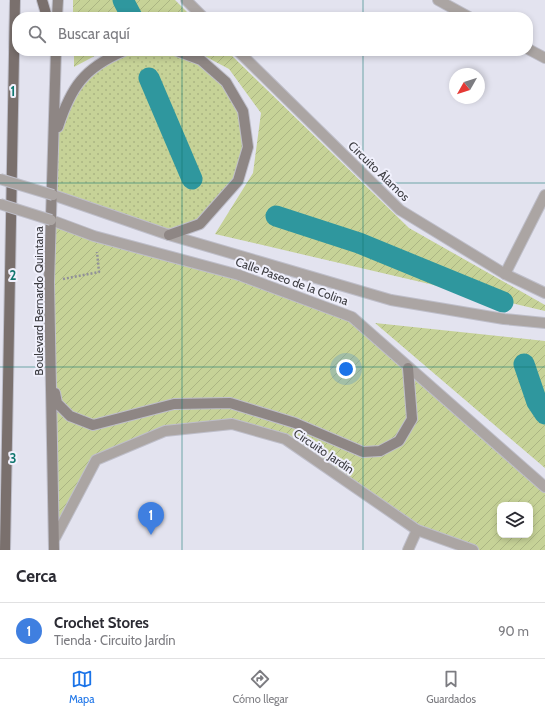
<!DOCTYPE html>
<html lang="es">
<head>
<meta charset="utf-8">
<style>
	body { margin:0; font-family:Cabin,sans-serif; background:#f2f2f3; color:#2b2b33 }
	.controls { position:absolute; right:12px; bottom:12px; display:grid; overflow:hidden; border-radius:8px; box-shadow:0 2px 6px #0003 }
	.controls button { width:36px; height:36px; display:grid; place-items:center; padding:0; border:0; border-bottom:1px solid #e1e1e2; background:#fff; color:#2b2b33; font:20px sans-serif }
	.compass { position:absolute; left:449px; top:68px; width:36px; height:36px; border-radius:50%; background:#fff; box-shadow:0 2px 6px #0003; rotate:231deg }
	.you { position:absolute; left:346px; top:369px; width:14px; height:14px; margin:-10px; border:3px solid #fff; border-radius:50%; background:#1a73e8; box-shadow:0 0 0 6px #1a73e833 }
	.badge { display:grid; place-items:center; width:26px; height:26px; border-radius:50%; background:#1a73e8; color:#fff; font-size:13px; font-weight:700 }
	.pin { position:absolute; translate:-50% -33px; filter:drop-shadow(0 1px 2px #0008) }
	.pin::after { content:''; position:absolute; top:21px; width:14px; height:12px; background:inherit; clip-path:polygon(0 0,100% 0,50% 100%) }
	.list { margin:0; padding:0; list-style:none }
	h2 { display:flex; justify-content:space-between; align-items:center; height:52px; margin:0; padding:0 16px; font-size:17px }
	h2 small { font-size:13px; font-weight:400; color:#7c7c81 }
	.list li { display:grid; grid-template-columns:26px 1fr auto; gap:12px; align-items:center; box-sizing:border-box; height:56px; padding:0 16px; border-top:1px solid #e1e1e2 }
	.list b { display:block; font-size:15px; white-space:nowrap }
	.list p { margin:0; font-size:13px; white-space:nowrap; color:#7c7c81 }
	.list em { font-size:13px; font-style:normal; color:#7c7c81 }
	.icon { flex:none; width:22px; height:22px; fill:none; stroke:currentColor; stroke-width:2; stroke-linecap:round; stroke-linejoin:round }
	.map { position:relative; flex:none; width:545px; height:550px; overflow:hidden }
	.search { position:absolute; background:#fff; box-shadow:0 2px 6px #0003; left:12px; right:12px; top:12px; height:44px; display:flex; align-items:center; gap:10px; box-sizing:border-box; padding:0 14px; border-radius:16px; color:#7c7c81; font-size:15px }
	.sheet { height:108px; background:#fff }
	nav { display:flex; justify-content:space-around; align-items:center; box-sizing:border-box; height:56px; border-top:1px solid #e1e1e2; background:#fff; font-size:11px; color:#7c7c81 }
	nav a { display:grid; justify-items:center; gap:2px }
	nav .on { color:#1a73e8 }
	.map>svg:first-child { display:block }
</style>
</head>
<body>
<div class="map">
<svg width="545" height="550" viewBox="0 0 545 550">
	<defs>
		<pattern id="grass-dots" width="8" height="8" patternUnits="userSpaceOnUse"><rect width="8" height="8" fill="#c6d297"/><path d="M2 2h.1M6 6h.1" fill="none" stroke="#abb583" stroke-width="1.8" stroke-linecap="round"/></pattern>
		<pattern id="garden-furrows" width="10" height="10" patternUnits="userSpaceOnUse"><rect width="10" height="10" fill="#c6d297"/><path d="M-1 1l2-2M0 10L10 0M9 11l2-2" fill="none" stroke="#abb583"/></pattern>
	</defs>
	<rect width="100%" height="100%" fill="#e3e3ef"/>
	<path fill="url(#grass-dots)" d="M124 51H177L226 82 243 111 248 147 238 181 200 224 169 235 53 195 54 139 82 76Z"/>
	<path fill="url(#garden-furrows)" fill-rule="evenodd" d="M73 0H175L192 17H73Z
		M74 51H104L74 67Z
		M195 51H227L409 228 545 305V311L215 234 253 173 261 113 229 69Z
		M51 220 239 275 352 317 545 487V550H473L417 530 285 439 232 424 165 431 96 460 55 538ZM500 505H530V535H500Z
		M375 323 545 341V468Z"/>
	<g fill="none" stroke-linecap="round" stroke-linejoin="round">
		<path stroke="#2f979e" stroke-width="21" d="M123 0 132 17
			M149 78 192 179
			M276 216 359 243 503 302
			M524 364 537 402 545 414"/>
		<g stroke="#bebec9" stroke-width="12">
			<path id="minor" d="M438 0 469 17
				M528 49 545 58
				M505 274 545 195
				M408 550 417 530"/>
		</g>
		<g stroke="#bebec9" stroke-width="12">
			<path id="tertiary" d="M186 0 203 17
				M238 51 400 210 505 274 545 293
				M53 195 169 235 391 300 504 319 545 323
				M51 220 94 236 239 275 352 317 545 487
				M55 538 96 460 165 431 232 424 285 439 417 530 473 550"/>
		</g>
		<g stroke="#bebec9" stroke-width="12">
			<path id="secondary" d="M57 17 58 0
				M58 127C71 87 84 68 124 51
				M169 235 200 224 238 181 248 147 243 111 226 82 201 60 177 51
				M55 393 57 403 70 416 93 425 174 404 230 403 295 423 363 452 380 451 399 441 412 419 408 368
				M54 550 49 282 56 51"/>
		</g>
		<g stroke="#bebec9" stroke-width="12">
			<path id="primary" d="M42 0 47 17
				M5 550 15 0"/>
		</g>
		<path stroke="#919199" stroke-width="2.5" stroke-dasharray="2 2" stroke-linecap="butt" d="M63 279 99 272 97 252"/>
		<use href="#minor" stroke="#aba5a3" stroke-width="10"/>
		<use href="#tertiary" stroke="#aba5a3" stroke-width="10"/>
		<use href="#secondary" stroke="#8e8684" stroke-width="10"/>
		<use href="#primary" stroke="#7a706d" stroke-width="10"/>
		<g stroke="#bebec9" stroke-width="12" stroke-linecap="butt">
			<path id="tertiary-bridge" d="M0 179 53 195
				M0 204 51 220"/>
		</g>
		<use href="#tertiary-bridge" stroke="#aba5a3" stroke-width="10"/>
	</g>
	<path fill="none" stroke="#0f766e" stroke-width="1" stroke-opacity="0.55" d="M182 0V17M363 0V17M182 51V550M363 51V550M0 183H545M0 367H545"/>
	<g text-anchor="middle" dominant-baseline="central" stroke-width="4" stroke-linejoin="round" paint-order="stroke">
		<g font-size="12" fill="#3c3c41" stroke="#f0f0fc">
			<text transform="translate(379 171) rotate(44)">Circuito Álamos</text>
			<text transform="translate(292 281) rotate(20)">Calle Paseo de la Colina</text>
			<text transform="translate(38 301) rotate(-90)">Boulevard Bernardo Quintana</text>
			<text transform="translate(324 451) rotate(34)">Circuito Jardín</text>
		</g>
	</g>
	<g font-size="13" text-anchor="middle" font-weight="bold" fill="#0f766e" stroke="#f0f0fc" stroke-width="4" stroke-linejoin="round" paint-order="stroke">
		<text x="13" y="96">1</text>
		<text x="13" y="280">2</text>
		<text x="13" y="463">3</text>
	</g>
</svg>
<div class="controls">
<button><svg class="icon" aria-label="layers" viewBox="0 0 24 24"><path d="M12 4l9 5-9 5-9-5zM3 14l9 5 9-5"/></svg></button>
</div>
<svg class="compass" viewBox="-18 -18 36 36"><path d="M0-13l5 13h-10z" fill="#e53935"/><path d="M0 13l5-13h-10z" fill="#7c7c81"/></svg>
<div class="you"></div>
<div class="pin badge" style="left:151px;top:535px;background:#3f7fe0">1</div>
<div class="search"><svg class="icon" aria-label="search" viewBox="0 0 24 24"><circle cx="10" cy="10" r="6"/><path d="M15 15l6 6"/></svg>Buscar aquí</div>
</div>
<section class="sheet">
<h2>Cerca<small></small></h2>
<ul class="list">
<li><span class="badge" style="background:#3f7fe0">1</span><div><b>Crochet Stores</b><p>Tienda · Circuito Jardín</p></div><em>90 m</em></li>
</ul>
</section>
<nav>
<a class="on"><svg class="icon" aria-label="map" viewBox="0 0 24 24"><path d="M3 6l6-2 6 2 6-2v14l-6 2-6-2-6 2zM9 4v14M15 6v14"/></svg>Mapa</a>
<a><svg class="icon" aria-label="directions" viewBox="0 0 24 24"><path d="M12 3l9 9-9 9-9-9zM9 14v-3h6M13 9l2 2-2 2"/></svg>Cómo llegar</a>
<a><svg class="icon" aria-label="saved" viewBox="0 0 24 24"><path d="M7 4h10v16l-5-4-5 4z"/></svg>Guardados</a>
</nav>
</body>
</html>
